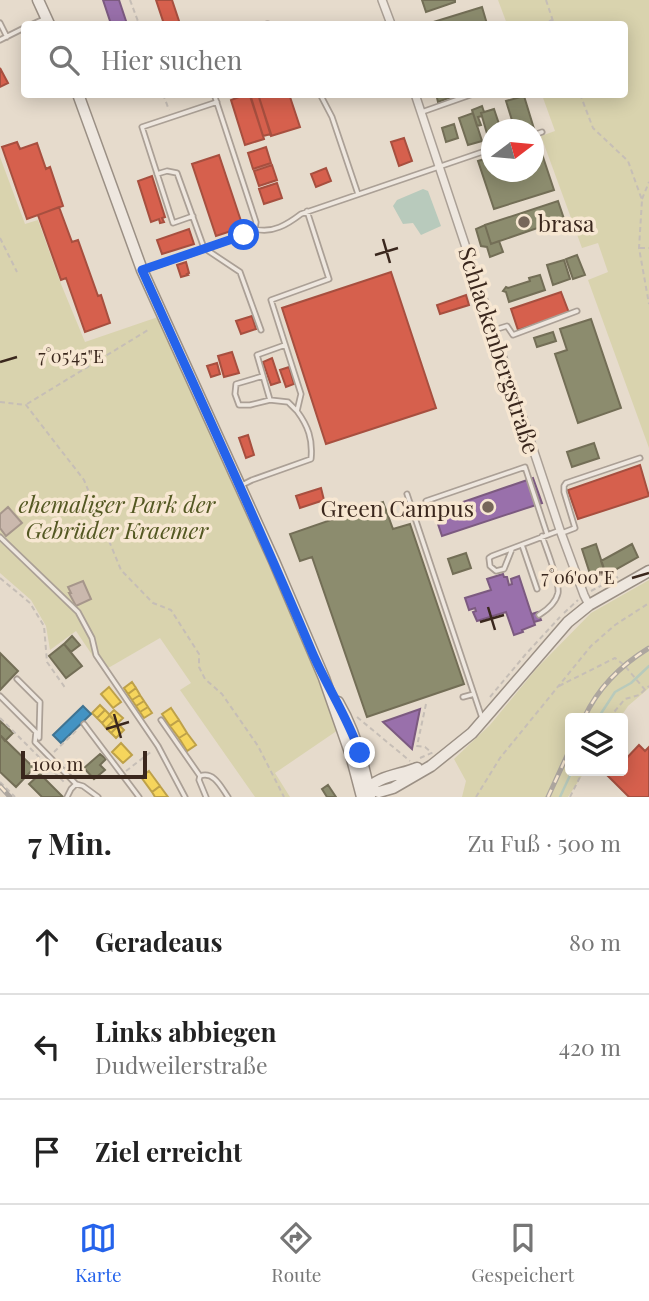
<!DOCTYPE html>
<html lang="de">
<head>
<meta charset="utf-8">
<style>
	body { margin:0; font-family:"Playfair Display",serif; background:#f6f6f6; color:#222 }
	.controls { position:absolute; right:21px; bottom:21px; display:grid; overflow:hidden; border-radius:7px; box-shadow:0 4px 18px #0003 }
	.controls button { width:63px; height:63px; display:grid; place-items:center; padding:0; border:0; border-bottom:2px solid #e0e0e0; background:#fff; color:#222; font:35px sans-serif }
	.compass { position:absolute; left:481px; top:119px; width:63px; height:63px; border-radius:50%; background:#fff; box-shadow:0 4px 18px #0003; rotate:74deg }
	.scale { position:absolute; left:21px; bottom:18px; width:126px; box-sizing:border-box; padding-left:7px; border:4px solid #3a271d; border-top:0; font-size:19px; line-height:24px; white-space:nowrap; color:#3a271d; -webkit-text-stroke:5px #f7e7d2; paint-order:stroke }
	.stop { position:absolute; width:21px; height:21px; margin:-16px; border:5px solid #2563eb; border-radius:50%; background:#fff }
	.stop.end { background:#2563eb; border-color:#fff; box-shadow:0 2px 7px #0008 }
	.list { margin:0; padding:0; list-style:none }
	h2 { display:flex; justify-content:space-between; align-items:center; height:91px; margin:0; padding:0 28px; font-size:30px }
	h2 small { font-size:23px; font-weight:400; color:#767676 }
	.list li { display:grid; grid-template-columns:46px 1fr auto; gap:21px; align-items:center; box-sizing:border-box; height:105px; padding:0 28px; border-top:2px solid #e0e0e0 }
	.list b { display:block; font-size:26px; white-space:nowrap }
	.list p { margin:0; font-size:23px; white-space:nowrap; color:#767676 }
	.list em { font-size:23px; font-style:normal; color:#767676 }
	.icon { flex:none; width:38px; height:38px; fill:none; stroke:currentColor; stroke-width:2; stroke-linecap:round; stroke-linejoin:round }
	.map { position:relative; flex:none; width:649px; height:797px; overflow:hidden }
	.search { position:absolute; background:#fff; box-shadow:0 4px 18px #0003; left:21px; right:21px; top:21px; height:77px; display:flex; align-items:center; gap:18px; box-sizing:border-box; padding:0 24px; border-radius:7px; color:#767676; font-size:26px }
	.sheet { height:406px; background:#fff }
	nav { display:flex; justify-content:space-around; align-items:center; box-sizing:border-box; height:98px; border-top:2px solid #e0e0e0; background:#fff; font-size:19px; color:#767676 }
	nav a { display:grid; justify-items:center; gap:4px }
	nav .on { color:#2563eb }
	.map>svg:first-child { display:block }
</style>
</head>
<body>
<div class="map">
<svg width="649" height="797" viewBox="0 0 649 797">
	<rect width="100%" height="100%" fill="#e6dbcc"/>
	<path fill="#d9d3ae" d="M498 0H649V448L588 280 608 272 598 243 582 248 541 136 555 131 542 95 624 94V24H507Z
		M0 157 25 224 38 220 61 284 85 342 158 317 341 728 275 773 290 797H255L180 690 191 683 160 638 103 671 76 631 50 650 46 626 31 600 0 573Z
		M649 580V688L628 706 620 718H570V771H585L568 797H462L466 781 454 759 490 725 537 668 591 613Z"/>
	<path fill="#b8cabc" d="M423 189 428 191 441 226 421 235 413 223 403 224 393 206 397 200Z"/>
	<path fill="#f6d55c" stroke="#bea149" stroke-width="2" d="M132 682 136 688 128 694 124 688Z
		M109 687 121 702 113 708 101 694Z
		M136 688 140 695 132 700 128 694Z
		M140 695 144 701 136 706 132 700Z
		M144 701 148 707 140 712 136 706Z
		M100 705 105 710 97 718 92 713Z
		M148 707 152 713 144 718 140 712Z
		M171 708 179 720 170 726 162 714Z
		M105 710 110 715 102 723 97 718Z
		M114 710 123 718 117 724 109 715Z
		M110 715 114 720 106 728 102 723Z
		M114 720 119 725 111 733 106 728Z
		M179 720 187 733 179 738 170 726Z
		M119 725 124 730 116 738 111 733Z
		M187 733 196 745 187 751 179 738Z
		M121 743 132 755 123 763 112 752Z
		M149 771 160 786 152 792 141 777Z
		M160 786 168 797H155L152 792Z"/>
	<path fill="#d6604d" stroke="#a74f3f" stroke-width="2" d="M156 0H172L180 24H164Z
		M0 68 8 83 0 87Z
		M247 94H250L264 139 245 145 231 100Z
		M254 94H258L271 134 263 136 250 96Z
		M258 94H289L300 127 271 136Z
		M404 138 412 161 399 166 391 142Z
		M17 142 20 149 37 143 46 169 50 167 63 206 27 219 2 147Z
		M266 147 271 163 253 169 248 153Z
		M219 155 243 227 216 236 192 164Z
		M272 165 277 180 259 186 254 171Z
		M326 168 331 181 316 187 311 174Z
		M152 176 165 217 162 218 164 222 160 223 159 219 151 222 138 181Z
		M277 183 282 198 264 204 259 189Z
		M59 207 72 242 78 240 98 296 101 295 110 323 85 332 66 278 61 280 38 215Z
		M189 229 194 244 162 254 157 240Z
		M186 262 189 273 187 274 188 275 181 277 177 265Z
		M391 272 436 408 326 444 282 308Z
		M561 292 569 313 518 330 511 309Z
		M466 295 469 305 440 314 437 305Z
		M252 316 256 329 241 334 236 321Z
		M232 352 239 373 224 377 218 356Z
		M272 358 280 382 271 385 263 362Z
		M217 363 220 374 211 377 207 366Z
		M289 367 294 384 286 387 280 370Z
		M248 435 254 455 246 458 239 438Z
		M640 465 649 496 578 519 568 490Z
		M321 488 324 500 300 508 296 496Z
		M639 745 645 751 649 747V797H629L608 776 614 771H623V762Z"/>
	<path fill="#9970ab" stroke="#7c5a80" stroke-width="2" d="M103 0H119L127 24H111Z
		M533 478 542 503 442 536 434 512Z
		M503 574 504 577H507L509 585 512 584 511 579 519 576 535 625 522 630 523 632 514 635 506 612 477 621 473 612 476 611 475 608 469 610 465 598 491 590 487 579Z
		M538 612 541 620 534 622 532 614Z
		M420 709 412 749 383 722Z"/>
	<path fill="#4393c3" stroke="#407391" stroke-width="2" d="M83 706 91 714 61 743 53 735Z"/>
	<path fill="#8c8c6e" stroke="#736e56" stroke-width="2" d="M422 0H455V2L426 12Z
		M482 7 487 24H427Z
		M436 94H460L438 102Z
		M524 96 535 132H534V130H515L506 101Z
		M482 106 484 112 481 113 482 116 478 117 481 125 477 126 472 110Z
		M494 109 501 130H491V136L488 137 481 113Z
		M473 113 482 141 468 145 459 118Z
		M454 124 458 138 446 142 442 128Z
		M538 142 554 190 494 209 478 161 491 157V172H534V143Z
		M558 201 564 219 491 244 485 225Z
		M485 225 491 244 499 241 503 252 490 257 487 247 481 246 476 229Z
		M577 255 585 275 573 279 566 259Z
		M564 260 570 279 553 285 547 265Z
		M540 275 545 290 509 302 506 292 503 291 506 287 508 288 530 281 529 278Z
		M591 319 621 408 578 423 555 354 567 350 560 329Z
		M553 332 556 341 537 347 534 338Z
		M594 443 599 458 572 467 567 452Z
		M383 502 393 529 410 524 464 684 367 717 312 557 300 561 290 534Z
		M596 544 606 575 596 579 591 577 582 549Z
		M632 544 638 557 606 575 601 561Z
		M466 553 471 568 453 574 448 559Z
		M72 636 80 645 71 652 64 644Z
		M64 644 82 666 66 678 49 656Z
		M0 653 18 671 0 690Z
		M0 721 13 733 5 741 0 735Z
		M0 735 34 768 16 787 0 772Z
		M100 754 106 759 100 765 105 770 94 779 84 768Z
		M40 774 63 797H42L29 784Z
		M328 785 336 797H327L322 789Z"/>
	<g fill="none" stroke-linecap="round" stroke-linejoin="round">
		<path stroke="#b8cabc" stroke-width="2.5" d="M598 718 615 692 631 683 649 666
			M560 797 572 771"/>
	</g>
	<path fill="#cab8ad" stroke="#a6968b" stroke-width="2" d="M8 507 22 523 6 536 0 528V514Z
		M83 581 91 599 76 606 69 593H71L68 587Z"/>
	<g fill="none" stroke-linecap="round" stroke-linejoin="round">
		<g stroke="#aba096" stroke-width="7">
			<path id="lane" d="M0 23 7 37
				M33 24 44 19
				M267 24H268
				M0 40 24 28
				M320 94 332 117 358 194
				M422 112 473 94
				M534 135 542 132
				M157 174 167 171 177 173 204 248 240 272 261 330
				M193 216 173 223 142 127 217 102
				M255 229C272 234 288 224 301 214L491 149
				M144 270 251 233 255 229 256 222 214 94
				M494 330 507 326 513 335 577 311
				M263 376 236 384 235 394 239 405H250L270 400 288 402 297 411
				M270 400 257 355 285 345
				M242 485 252 480 311 459C313 439 308 426 297 411L301 394 271 300 329 279 307 211
				M407 494 482 718
				M426 501 525 467 547 534
				M562 533 575 528 564 492V486L566 483 640 458
				M0 537 78 612 92 638 96 655 158 746 185 797
				M522 545 537 589
				M512 549 504 569 496 571 490 566 489 558 492 556 558 531
				M539 615C547 610 556 602 558 593 560 582 546 548 542 536
				M17 679 40 702 39 738
				M0 696 36 732 35 742 76 784
				M463 697 474 694
				M161 720 200 776
				M84 724 139 797
				M67 797 71 789 76 784 83 786 98 797
				M206 797 199 780 200 776C214 771 221 787 228 797"/>
		</g>
		<g stroke="#aba096" stroke-width="10">
			<path id="street" d="M382 0 391 24
				M415 94 560 530 584 595 589 605"/>
		</g>
		<g stroke="#9b9085" stroke-width="13">
			<path id="secondary" d="M38 0 49 24
				M78 94 142 270 274 561 324 678 351 755 362 797
				M338 702C355 731 364 764 370 797
				M361 775 364 784 368 788 379 792 393 788 431 766 472 733 568 622 589 605 649 571
				M366 792C375 776 401 775 417 768"/>
		</g>
		<path stroke="#c6beb6" stroke-width="2" stroke-dasharray="5 3.5" stroke-linecap="butt" d="M130 0 139 24
			M546 0 554 24
			M541 24 552 20
			M163 94 169 110
			M580 94 593 128 628 161 642 200 639 248 649 304
			M642 199 649 182
			M0 238 17 272
			M640 248H649
			M0 402 26 405 84 480 121 570 153 603 171 610 199 654V667L205 679 222 694 258 746 284 797
			M27 404 148 330
			M0 578 30 603 44 626 47 662 66 689
			M591 591 620 576
			M564 613 578 600
			M559 686 615 658 624 665 646 691
			M490 697 525 655 560 617
			M426 704 417 746 425 747 431 752
			M357 717 410 761
			M0 718 66 784
			M609 718 625 699 639 695 649 686
			M54 752 78 729
			M420 758 434 752
			M126 771 152 751
			M0 782 15 797
			M476 797 500 758 591 646 615 625 649 603
			M570 797 583 771"/>
		<use href="#lane" stroke="#eee7df" stroke-width="3.5"/>
		<use href="#street" stroke="#eee7df" stroke-width="7"/>
		<use href="#secondary" stroke="#eee7df" stroke-width="10"/>
		<g stroke="#ada69f" stroke-width="5">
			<path id="rail" d="M584 718C598 688 621 665 649 648
				M0 786 10 797
				M548 797 570 749"/>
		</g>
		<use href="#rail" stroke="#f7e7d2" stroke-width="2.5" stroke-dasharray="8" stroke-linecap="butt"/>
	</g>
	<g fill="none" stroke-linecap="round" stroke-linejoin="round">
		<path stroke="#2563eb" stroke-width="9" d="M244 235 142 270C199 397 258 523 312 652 327 687 347 716 360 753"/>
	</g>
	<path fill="none" stroke="#3a271d" stroke-width="2.5" d="M383 239 390 263M375 255 398 248M0 362 17 357M632 578 649 573M488 607 495 630M480 622 504 615M114 714 121 738M106 729 129 722"/>
	<g fill="#76665a" stroke="#f7e7d2" stroke-width="2.5">
		<circle cx="524" cy="222" r="7"/>
		<circle cx="488" cy="507" r="7"/>
	</g>
	<g text-anchor="middle" dominant-baseline="central" stroke-width="7" stroke-linejoin="round" paint-order="stroke">
		<g font-size="23" fill="#3a271d" stroke="#f7e7d2" text-anchor="start">
			<text x="538" y="222">brasa</text>
			<text x="474" y="507" text-anchor="end">Green Campus</text>
		</g>
		<g font-size="23" fill="#3a271d" stroke="#f7e7d2">
			<text transform="translate(500 350) rotate(72)">Schlackenbergstraße</text>
		</g>
		<g font-size="23" font-style="italic" fill="#535822" stroke="#f7e7d2">
			<text x="117" y="503">ehemaliger Park der<tspan x="117" dy="26">Gebrüder Kraemer</tspan></text>
		</g>
	</g>
	<g font-size="18" text-anchor="middle" fill="#3a271d" stroke="#f7e7d2" stroke-width="7" stroke-linejoin="round" paint-order="stroke">
		<text x="71" y="363">7°05'45"E</text>
		<text x="578" y="584">7°06'00"E</text>
	</g>
</svg>
<div class="controls">
<button><svg class="icon" aria-label="layers" viewBox="0 0 24 24"><path d="M12 4l9 5-9 5-9-5zM3 14l9 5 9-5"/></svg></button>
</div>
<svg class="compass" viewBox="-18 -18 36 36"><path d="M0-13l5 13h-10z" fill="#e53935"/><path d="M0 13l5-13h-10z" fill="#767676"/></svg>
<div class="scale">100 m</div>
<div class="stop" style="left:244px;top:235px"></div>
<div class="stop end" style="left:360px;top:753px"></div>
<div class="search"><svg class="icon" aria-label="search" viewBox="0 0 24 24"><circle cx="10" cy="10" r="6"/><path d="M15 15l6 6"/></svg>Hier suchen</div>
</div>
<section class="sheet">
<h2>7 Min.<small>Zu Fuß · 500 m</small></h2>
<ul class="list">
<li><svg class="icon" aria-label="ahead" viewBox="0 0 24 24"><path d="M12 20V5M6 11l6-6 6 6"/></svg><div><b>Geradeaus</b></div><em>80 m</em></li>
<li><svg class="icon" aria-label="left" viewBox="0 0 24 24"><path d="M17 20v-9H6M10 6l-5 5 5 5"/></svg><div><b>Links abbiegen</b><p>Dudweilerstraße</p></div><em>420 m</em></li>
<li><svg class="icon" aria-label="arrive" viewBox="0 0 24 24"><path d="M6 21V4h12l-3 4 3 4H6"/></svg><div><b>Ziel erreicht</b></div></li>
</ul>
</section>
<nav>
<a class="on"><svg class="icon" aria-label="map" viewBox="0 0 24 24"><path d="M3 6l6-2 6 2 6-2v14l-6 2-6-2-6 2zM9 4v14M15 6v14"/></svg>Karte</a>
<a><svg class="icon" aria-label="directions" viewBox="0 0 24 24"><path d="M12 3l9 9-9 9-9-9zM9 14v-3h6M13 9l2 2-2 2"/></svg>Route</a>
<a><svg class="icon" aria-label="saved" viewBox="0 0 24 24"><path d="M7 4h10v16l-5-4-5 4z"/></svg>Gespeichert</a>
</nav>
</body>
</html>
